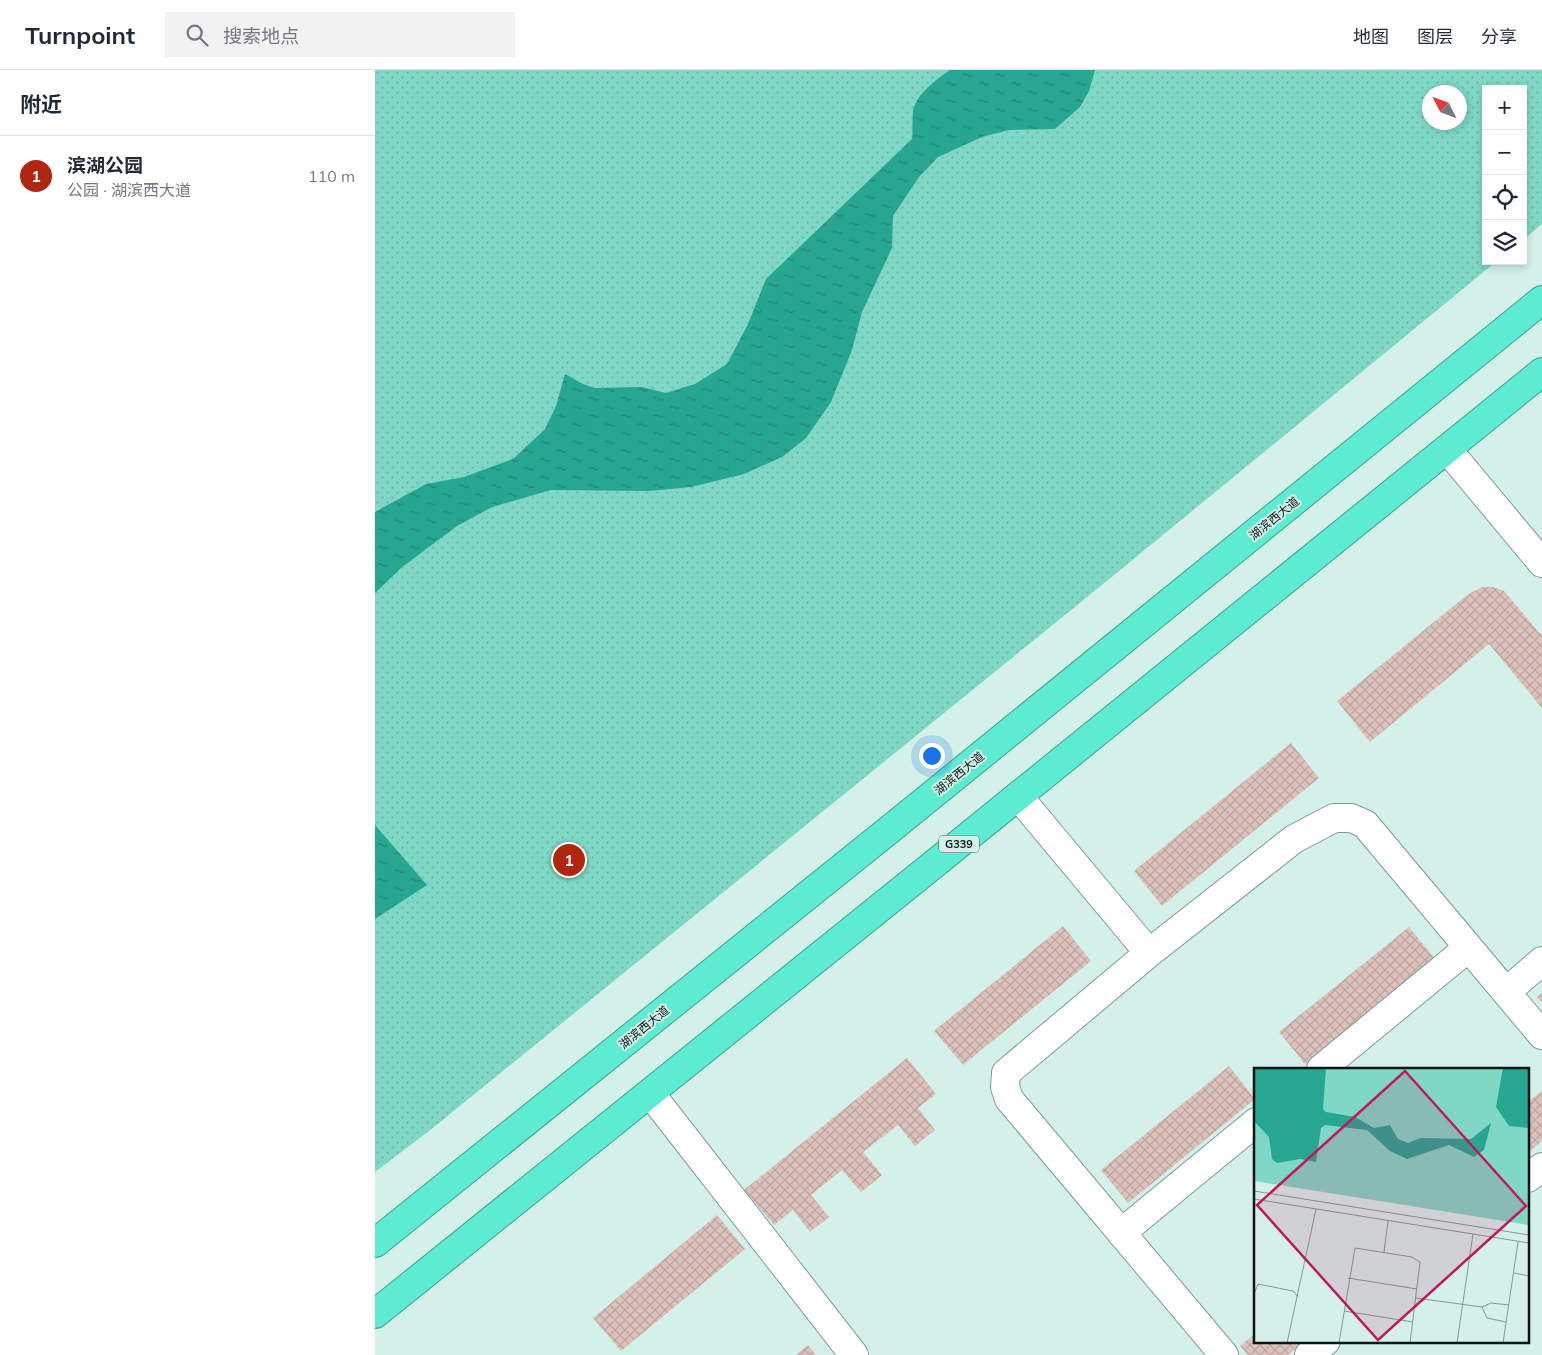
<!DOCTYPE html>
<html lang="zh">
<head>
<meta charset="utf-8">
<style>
	body { margin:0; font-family:Mulish,"Noto Sans SC",sans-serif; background:#f2f2f3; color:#1f2937 }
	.controls { position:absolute; right:15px; top:15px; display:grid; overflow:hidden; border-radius:0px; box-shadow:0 2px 8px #0003 }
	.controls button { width:45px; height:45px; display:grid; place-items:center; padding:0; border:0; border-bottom:1px solid #e0e1e3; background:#fff; color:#1f2937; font:25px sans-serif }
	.compass { position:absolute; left:1047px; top:15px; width:45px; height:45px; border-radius:50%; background:#fff; box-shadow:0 2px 8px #0003; rotate:312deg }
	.you { position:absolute; left:556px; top:685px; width:18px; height:18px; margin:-12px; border:4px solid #fff; border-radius:50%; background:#1a73e8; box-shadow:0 0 0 8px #1a73e833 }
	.badge { display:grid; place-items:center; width:32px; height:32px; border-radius:50%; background:#b2250f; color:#fff; font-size:16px; font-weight:700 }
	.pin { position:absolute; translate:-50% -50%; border:2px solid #fff; box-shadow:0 1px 5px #0006 }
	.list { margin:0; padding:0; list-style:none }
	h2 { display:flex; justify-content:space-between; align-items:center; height:65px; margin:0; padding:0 20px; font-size:21px }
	h2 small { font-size:16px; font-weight:400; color:#747a83 }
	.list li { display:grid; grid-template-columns:32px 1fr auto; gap:15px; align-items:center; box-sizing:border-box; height:80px; padding:0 20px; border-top:1px solid #e0e1e3 }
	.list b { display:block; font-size:19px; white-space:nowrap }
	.list p { margin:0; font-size:16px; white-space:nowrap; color:#747a83 }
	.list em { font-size:16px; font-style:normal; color:#747a83 }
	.icon { flex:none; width:28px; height:28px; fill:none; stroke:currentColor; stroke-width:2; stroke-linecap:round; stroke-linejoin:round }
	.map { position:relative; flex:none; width:1167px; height:1285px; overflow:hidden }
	header { display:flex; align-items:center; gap:30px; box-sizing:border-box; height:70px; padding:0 25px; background:#fff; border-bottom:1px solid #e0e1e3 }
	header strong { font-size:24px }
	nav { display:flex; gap:28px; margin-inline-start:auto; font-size:18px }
	.search { width:350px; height:45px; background:#f2f2f3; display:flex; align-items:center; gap:12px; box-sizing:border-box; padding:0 18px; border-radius:0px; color:#747a83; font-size:19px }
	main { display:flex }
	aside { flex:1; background:#fff }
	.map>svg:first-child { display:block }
</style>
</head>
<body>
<header>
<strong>Turnpoint</strong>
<div class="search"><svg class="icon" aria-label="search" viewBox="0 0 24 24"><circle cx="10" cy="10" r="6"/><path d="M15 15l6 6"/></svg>搜索地点</div>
<nav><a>地图</a><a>图层</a><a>分享</a></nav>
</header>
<main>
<aside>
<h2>附近<small></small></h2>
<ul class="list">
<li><span class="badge">1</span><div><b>滨湖公园</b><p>公园 · 湖滨西大道</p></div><em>110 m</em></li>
</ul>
</aside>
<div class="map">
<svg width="1167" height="1285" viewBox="0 0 1167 1285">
	<defs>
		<pattern id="park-dots" width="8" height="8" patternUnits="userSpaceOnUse" patternTransform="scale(1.25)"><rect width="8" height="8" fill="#7fd8c5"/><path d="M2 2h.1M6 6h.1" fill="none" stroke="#6cb8a8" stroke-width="1.8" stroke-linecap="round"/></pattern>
		<pattern id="water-ripples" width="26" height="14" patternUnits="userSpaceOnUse" patternTransform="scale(1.25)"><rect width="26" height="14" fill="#27a691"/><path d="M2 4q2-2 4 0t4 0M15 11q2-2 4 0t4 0" fill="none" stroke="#208675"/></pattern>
		<pattern id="building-cross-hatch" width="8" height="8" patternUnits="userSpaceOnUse" patternTransform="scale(1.25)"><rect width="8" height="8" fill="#ddc2bc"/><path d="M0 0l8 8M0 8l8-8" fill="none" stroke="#bca6a1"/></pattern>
	</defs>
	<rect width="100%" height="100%" fill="#d3f1e9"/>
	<path fill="url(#park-dots)" fill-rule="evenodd" d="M0 0H1167V154L1148 170V19H1111V191H1122L722 519 54 1061 0 1102ZM1054 22H1084V52H1054Z"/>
	<path fill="url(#water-ripples)" d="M575 0H720L714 21 705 37 680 59 634 60 607 67 563 87 544 107 518 146 517 178 487 242 477 280 456 332 431 368 407 387 369 404 316 417 274 421 176 420 117 437 82 456 26 498 0 523V442L51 414 89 407 138 389 170 359 181 336 190 304 208 314 220 318 267 317 291 323 320 314 352 294 373 254 391 209 537 69C538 60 537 50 538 41 541 24 562 9 575 0Z
		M0 755 52 815 0 849Z"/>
	<path fill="url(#building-cross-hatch)" d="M1107 517H1118L1129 521 1167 566V638L1114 574 995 672 962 631 1092 525Z
		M916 673 944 708 787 836 759 801Z
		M688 856 716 891 588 995 559 961Z
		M1034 857 1060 889 930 994 904 962Z
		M1167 923V933L1162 927Z
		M532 988 561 1024 543 1038 560 1060 540 1076 523 1055 488 1082 507 1105 486 1122 467 1100 436 1125 454 1147 435 1162 418 1140 399 1155 369 1120Z
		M854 996 880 1029 753 1133 726 1100Z
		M1167 1021V1071L1153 1083V1032Z
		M342 1145 370 1179 246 1281 218 1248Z
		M881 1263V1271H930L913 1285H873L865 1276Z
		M433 1275 441 1285H421Z"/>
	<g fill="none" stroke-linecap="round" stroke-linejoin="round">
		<g stroke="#7f9b94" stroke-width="30">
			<path id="minor" d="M1072 379 1167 493
				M643 726 774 883
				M1131 922 1167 891
				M946 999 1093 878
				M275 1023 479 1285
				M1153 1108 1167 1097
				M746 1163 881 1052
				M849 1285 634 1029 630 1017 631 1003 774 883 919 769 959 748H976L990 754 1167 965
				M934 1285 951 1271"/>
		</g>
		<g stroke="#40a18f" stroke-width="30">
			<path id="highway" d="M0 1173 514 760 1167 230
				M0 1244 548 803 1167 302"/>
		</g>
		<use href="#minor" stroke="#fff" stroke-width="28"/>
		<use href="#highway" stroke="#5decd2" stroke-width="28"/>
	</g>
	<g text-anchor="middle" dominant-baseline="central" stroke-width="4" stroke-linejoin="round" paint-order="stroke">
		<rect fill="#d3f1e9" stroke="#475753" stroke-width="1" x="564" y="765.5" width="40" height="17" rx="4"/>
		<g font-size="11" font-weight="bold" fill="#0b1513">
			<text x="584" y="774">G339</text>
		</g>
		<g font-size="12" fill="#0b1513" stroke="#d3f1e9">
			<text transform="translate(899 448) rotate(-39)">湖滨西大道</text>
			<text transform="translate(584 703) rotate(-39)">湖滨西大道</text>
			<text transform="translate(269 957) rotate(-39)">湖滨西大道</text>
		</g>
	</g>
	<g transform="translate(879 998)">
		<rect width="275" height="275" fill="#d3f1e9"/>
		<path d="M0 0H275V157L0 113Z" fill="#7fd8c5"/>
		<path d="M0 0H72L69 41 72 44 101 49 120 60 136 57 144 71 154 75 167 70 217 71 237 55 230 82 220 89 195 77 153 91 136 83 113 62 71 57 67 60 62 94 46 91 23 95 18 91 15 69 0 53ZM249 0H275V60L255 58 242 39Z" fill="#27a691"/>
		<path fill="none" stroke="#839993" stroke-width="1" d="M0 123 275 167M0 131 275 175M130 184 134 153M260 205 275 208M94 210 163 221M0 226 4 216 39 223 44 229M162 230 228 239 237 235 255 237M228 239 233 250 252 254M90 243 159 254M33 275 62 141M85 275 101 180 158 189 166 194 156 275M203 275 219 166M249 275 264 174"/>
		<path fill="#c2185b" fill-opacity="0.15" stroke="#c2185b" stroke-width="2.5" d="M151 3 272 138 124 272 3 137Z"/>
		<rect width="275" height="275" fill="none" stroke="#0b1513" stroke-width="2.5"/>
	</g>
</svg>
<div class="controls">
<button>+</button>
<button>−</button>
<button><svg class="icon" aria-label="locate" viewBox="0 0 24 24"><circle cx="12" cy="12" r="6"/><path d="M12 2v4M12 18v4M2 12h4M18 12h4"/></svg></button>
<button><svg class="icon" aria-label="layers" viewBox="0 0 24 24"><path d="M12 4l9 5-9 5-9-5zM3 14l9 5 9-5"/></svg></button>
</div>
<svg class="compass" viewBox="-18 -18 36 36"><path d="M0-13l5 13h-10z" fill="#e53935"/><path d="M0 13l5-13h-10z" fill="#747a83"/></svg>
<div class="you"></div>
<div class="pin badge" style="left:194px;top:790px">1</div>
</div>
</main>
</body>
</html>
